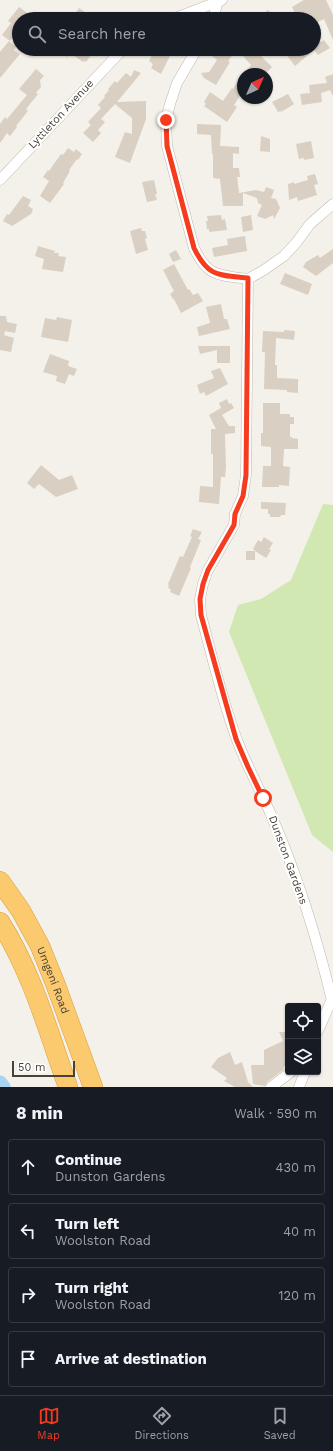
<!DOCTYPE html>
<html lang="en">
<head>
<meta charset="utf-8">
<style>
	body { margin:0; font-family:"Work Sans",sans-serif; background:#242831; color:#f1f3f6 }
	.controls { position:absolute; right:12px; bottom:12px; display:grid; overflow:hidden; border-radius:4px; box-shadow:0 1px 3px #0004 }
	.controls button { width:36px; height:36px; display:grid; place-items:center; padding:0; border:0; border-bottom:1px solid #363941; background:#171b24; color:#f1f3f6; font:20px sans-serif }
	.compass { position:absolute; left:237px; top:68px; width:36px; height:36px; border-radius:50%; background:#171b24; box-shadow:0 1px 3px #0004; rotate:45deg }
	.scale { position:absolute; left:12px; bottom:10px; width:63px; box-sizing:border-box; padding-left:4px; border:2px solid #484138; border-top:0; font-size:11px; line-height:14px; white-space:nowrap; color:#484138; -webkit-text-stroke:3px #fff; paint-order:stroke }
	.stop { position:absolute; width:12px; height:12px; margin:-9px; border:3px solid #f63b1f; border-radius:50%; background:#fff }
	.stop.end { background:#f63b1f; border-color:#fff; box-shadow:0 1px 4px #0008 }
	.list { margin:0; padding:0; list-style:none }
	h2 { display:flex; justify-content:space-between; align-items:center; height:52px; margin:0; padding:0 16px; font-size:17px }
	h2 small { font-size:13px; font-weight:400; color:#9ea1a6 }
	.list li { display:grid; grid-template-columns:26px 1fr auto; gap:12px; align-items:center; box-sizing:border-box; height:56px; margin:0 8px 8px; padding:0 8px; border:1px solid #363941; border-radius:4px }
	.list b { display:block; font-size:15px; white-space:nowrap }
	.list p { margin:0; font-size:13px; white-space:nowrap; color:#9ea1a6 }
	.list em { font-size:13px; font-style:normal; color:#9ea1a6 }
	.icon { flex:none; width:22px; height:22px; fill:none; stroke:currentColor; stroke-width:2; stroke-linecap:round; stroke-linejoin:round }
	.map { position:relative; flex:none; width:333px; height:1087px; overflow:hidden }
	.search { position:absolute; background:#171b24; box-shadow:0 1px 3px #0004; left:12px; right:12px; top:12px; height:44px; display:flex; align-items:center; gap:10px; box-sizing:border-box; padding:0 14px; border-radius:22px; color:#9ea1a6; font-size:15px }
	.sheet { height:308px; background:#171b24 }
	nav { display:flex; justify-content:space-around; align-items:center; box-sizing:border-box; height:56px; border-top:1px solid #363941; background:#171b24; font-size:11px; color:#9ea1a6 }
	nav a { display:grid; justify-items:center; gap:2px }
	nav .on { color:#f63b1f }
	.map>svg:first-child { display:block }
</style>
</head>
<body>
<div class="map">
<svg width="333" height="1087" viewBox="0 0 333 1087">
	<rect width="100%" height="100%" fill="#f4f1ea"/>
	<path fill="#d1e8b3" d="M323 504 333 505V852L312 835 229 632 238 605 261 599 291 580Z"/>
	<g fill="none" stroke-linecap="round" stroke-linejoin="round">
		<path stroke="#a8d4f0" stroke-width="15" d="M0 1083 3 1087"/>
	</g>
	<path fill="#d9cfc2" d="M304 0H326L333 15V40L324 19 314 24V19H298L292 7Z
		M19 7 36 19H19V29L10 41 2 35 11 23 8 21Z
		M79 8 88 14 85 19H71Z
		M268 10 276 19H256Z
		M324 40 330 48 318 55 314 50 295 66 282 49H314V46Z
		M9 41 16 47 14 50 20 54 0 78V52Z
		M55 49H87L92 54 86 62 84 61 83 62 70 53 67 57Z
		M155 49 162 52 163 49H167L172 52 161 74 151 68 153 64 149 61Z
		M217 49H254L272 67 265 74H244L251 65 237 49 228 61 230 62 216 85 204 78 201 73 209 72 217 60 212 56Z
		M36 69 44 76 40 80 41 87 36 93 38 94 26 109 28 111 16 126 17 127 10 136 7 133 0 143V124L5 117 7 119 27 95 19 89Z
		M134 70 141 73 117 102 146 101V119L130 163 115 157 125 132 132 134V118L115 104 101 119 105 122 98 130 101 133 93 142 83 133 91 125 88 122 101 108 98 105 105 97 104 96 109 90 108 89 115 81 117 83 126 73 131 77Z
		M333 74V96L330 90 321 93 322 102 302 105 300 94 310 93 309 85 327 83 325 77Z
		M237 82 243 86V91L234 105 237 107 227 122 204 106 206 104 204 102 210 92 223 101 232 88 233 89Z
		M288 94 294 104 281 112V111L278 112 272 102Z
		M197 124 221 125 220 146 239 147V154L233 153V168H239L240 177H237L239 193 256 190 264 192 266 187 274 190 271 198 276 199 280 208 274 219 273 215 265 219 257 216 262 205 258 203 257 198 243 193V206H223L220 179 213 178V154H212L211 135 197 134Z
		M261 136 270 139V152L260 151Z
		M311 141 314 158 304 160V158L299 159 296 144Z
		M68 148 74 152 76 149 82 154 78 160 77 159 69 170 70 171 63 183 64 184 50 203 40 196 49 181 43 177 48 170 49 171 61 154 63 155Z
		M315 174 318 184 314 185 317 195 298 201 297 197 289 200 288 184 294 182V184L308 180 307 176Z
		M154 180 157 194H155L157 200 147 202 142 182Z
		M23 196 31 200 28 206 33 209 31 214 12 226 3 221 7 214 9 215Z
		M221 215 222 220 225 219 227 230 209 232V229H207L206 221H208L207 216Z
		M251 215 253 230 243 232 241 217Z
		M141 228 142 231H145L147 238 145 239 148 250 136 254 130 231Z
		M245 236 247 251 214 257 212 248 228 245 227 239Z
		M38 246 55 251 54 253H59L58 256 66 257 63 272 42 269 44 259 35 256Z
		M333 249V263L316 276 303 267 306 262 318 255 320 258Z
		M176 250 181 259 173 262 169 254Z
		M174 264 188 290 189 289 193 295 198 293 203 301 181 313 174 299H173L170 294 174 291 163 270Z
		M285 273 312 284 308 295 280 284Z
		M221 304 224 319H227L230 329 199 336 197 327 210 323 206 307Z
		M0 316H6L7 322 17 324 15 333 5 331 4 335 14 338 11 352 0 350Z
		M57 317 72 320 68 342 41 337 45 318 56 320Z
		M284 330 295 331 294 340 276 338 275 365H277V378L298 379V393L287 392V390L264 389 265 352H262L263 331 284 332Z
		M198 346H230V363H217V350L200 354Z
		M50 354 69 361 68 366 77 369 74 376 69 374 65 384 56 381 57 376 43 372Z
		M220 368 228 384 206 396 204 392 200 394 197 385 214 378 211 371Z
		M227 399 229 404 231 403 234 408 222 415 229 426H235V433L225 434 226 468 225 477H221L219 504 199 502 200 486 213 487V454H211V429H216L209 415 221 408 219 403Z
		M263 403H280V414H290V417H294V424H290V437H292V438L298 439V449H284L283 466 290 467 289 486 279 485V487H262L263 466H271V447L261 446V433H263Z
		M41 465 59 480 72 475 78 489 56 497 39 484 34 489 27 483Z
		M261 502 286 503 285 515H281L280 517H270V514H268V509H261Z
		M193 529 202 532 198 539 201 540 190 567 191 568 179 596 170 592 171 590 168 587 169 585 168 584 180 556 183 557 192 537 190 536Z
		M264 537 273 543 269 549 271 550 266 558 255 551V560H246V551H255L253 549 258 540 261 542Z
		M279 1032H288V1066H284L283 1070 267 1082 265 1086 253 1084 251 1065H264V1050L283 1041Z
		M230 1052 235 1065 242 1062 248 1082 253 1087H235L224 1081 227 1078 211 1067 218 1058Z"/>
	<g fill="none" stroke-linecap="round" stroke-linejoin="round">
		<g stroke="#c0b9ac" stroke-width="11">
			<path id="minor" d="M173 19 222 0
				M213 19 218 1
				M197 49 177 83 170 104 166 120 167 146 194 248C208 277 218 275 248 279
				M0 180 123 49
				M248 279 246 475 243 496 235 514 234 525 208 570 203 584 200 599 201 615C212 656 222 700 237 740 247 767 261 791 272 817 298 877 318 941 333 1005
				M248 279 264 270 284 256 296 243 310 224 333 204
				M318 1031 332 999
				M271 1087 291 1072
				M299 1087 305 1072"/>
		</g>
		<g stroke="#db9e3d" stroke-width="20">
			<g id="motorway">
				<path id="s1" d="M0 881 21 911 40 946 55 983 93 1087"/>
				<path d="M0 922C32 972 48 1031 68 1087"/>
			</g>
		</g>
		<use href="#minor" stroke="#fff" stroke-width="10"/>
		<use href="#motorway" stroke="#fbc96e" stroke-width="19"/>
	</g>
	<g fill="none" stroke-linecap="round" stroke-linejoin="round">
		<path stroke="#f63b1f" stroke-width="5" d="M166 120 167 146 194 248C208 277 218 275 248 278L246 475 243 496 235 514 234 525 208 570 203 584 200 599 201 615 236 739 248 767 263 798"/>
	</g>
	<g text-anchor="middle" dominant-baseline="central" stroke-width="4" stroke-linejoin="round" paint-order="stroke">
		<g font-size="11" fill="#484138" stroke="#fff">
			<text transform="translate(61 114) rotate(-47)">Lyttleton Avenue</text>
			<text transform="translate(288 860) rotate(70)">Dunston Gardens</text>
			<text stroke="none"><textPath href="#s1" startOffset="113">Umgeni Road</textPath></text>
		</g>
	</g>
</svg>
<div class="controls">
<button><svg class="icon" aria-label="locate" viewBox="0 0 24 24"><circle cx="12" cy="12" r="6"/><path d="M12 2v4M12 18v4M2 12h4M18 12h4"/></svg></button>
<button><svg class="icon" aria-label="layers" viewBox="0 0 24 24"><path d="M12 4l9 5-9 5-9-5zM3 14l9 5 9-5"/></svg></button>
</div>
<svg class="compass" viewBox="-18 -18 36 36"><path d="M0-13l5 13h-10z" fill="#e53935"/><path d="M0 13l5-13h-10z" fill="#9ea1a6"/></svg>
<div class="scale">50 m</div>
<div class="stop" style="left:263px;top:798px"></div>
<div class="stop end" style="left:166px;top:120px"></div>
<div class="search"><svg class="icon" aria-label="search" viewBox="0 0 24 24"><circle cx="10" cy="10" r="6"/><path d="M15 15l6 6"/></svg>Search here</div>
</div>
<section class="sheet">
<h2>8 min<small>Walk · 590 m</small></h2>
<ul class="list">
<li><svg class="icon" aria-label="ahead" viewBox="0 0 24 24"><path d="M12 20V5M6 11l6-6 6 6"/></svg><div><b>Continue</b><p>Dunston Gardens</p></div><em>430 m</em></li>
<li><svg class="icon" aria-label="left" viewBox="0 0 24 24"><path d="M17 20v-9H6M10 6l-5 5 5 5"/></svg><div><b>Turn left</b><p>Woolston Road</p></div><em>40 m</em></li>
<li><svg class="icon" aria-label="right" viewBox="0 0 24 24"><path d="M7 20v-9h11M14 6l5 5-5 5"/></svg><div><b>Turn right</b><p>Woolston Road</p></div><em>120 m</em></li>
<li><svg class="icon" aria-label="arrive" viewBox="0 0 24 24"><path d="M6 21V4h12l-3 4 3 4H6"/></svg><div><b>Arrive at destination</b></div></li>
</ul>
</section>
<nav>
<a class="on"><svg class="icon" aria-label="map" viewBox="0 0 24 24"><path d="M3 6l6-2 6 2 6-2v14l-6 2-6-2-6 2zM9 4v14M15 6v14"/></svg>Map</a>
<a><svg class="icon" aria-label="directions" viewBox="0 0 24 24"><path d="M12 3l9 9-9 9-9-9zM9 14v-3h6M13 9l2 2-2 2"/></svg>Directions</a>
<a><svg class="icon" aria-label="saved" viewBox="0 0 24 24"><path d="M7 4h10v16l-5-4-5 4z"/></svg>Saved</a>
</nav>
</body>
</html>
